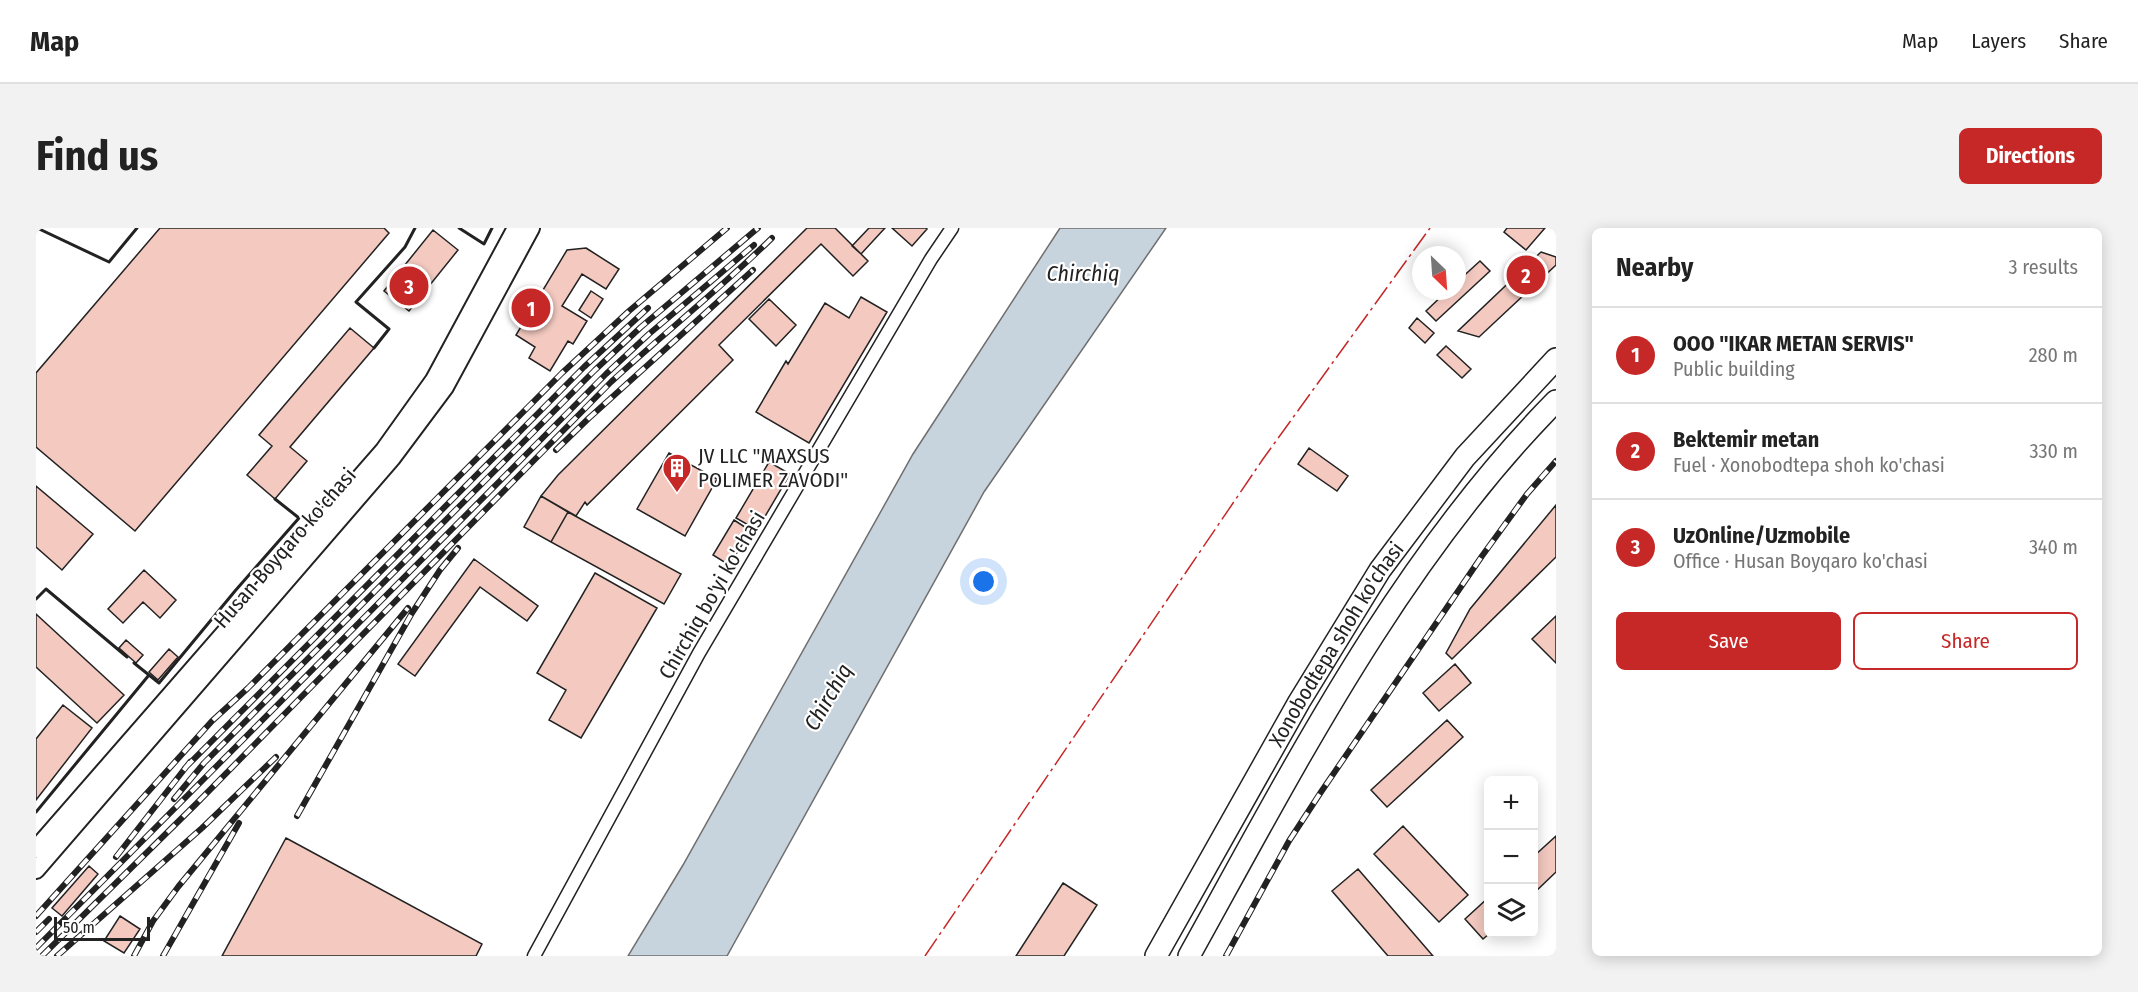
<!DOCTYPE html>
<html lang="en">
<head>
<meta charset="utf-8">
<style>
	body { margin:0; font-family:"Fira Sans Condensed",sans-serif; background:#f2f2f2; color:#222 }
	.controls { position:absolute; right:18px; bottom:18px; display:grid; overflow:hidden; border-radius:9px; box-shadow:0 3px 15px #0003 }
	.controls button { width:54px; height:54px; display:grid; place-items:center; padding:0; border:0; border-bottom:2px solid #e0e0e0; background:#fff; color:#222; font:30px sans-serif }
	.compass { position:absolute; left:1376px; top:18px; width:54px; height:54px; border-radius:50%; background:#fff; box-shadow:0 3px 15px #0003; rotate:155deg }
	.scale { position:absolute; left:18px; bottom:15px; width:96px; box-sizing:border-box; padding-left:6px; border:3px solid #222; border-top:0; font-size:16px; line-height:21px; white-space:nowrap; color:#222; -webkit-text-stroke:4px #fff; paint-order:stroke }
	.you { position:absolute; left:948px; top:354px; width:21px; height:21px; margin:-15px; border:4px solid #fff; border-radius:50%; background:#1a73e8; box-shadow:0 0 0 9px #1a73e833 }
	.badge { display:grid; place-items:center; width:39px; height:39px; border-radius:50%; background:#c62828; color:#fff; font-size:20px; font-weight:700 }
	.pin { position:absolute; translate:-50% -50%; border:3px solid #fff; box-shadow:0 2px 6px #0006 }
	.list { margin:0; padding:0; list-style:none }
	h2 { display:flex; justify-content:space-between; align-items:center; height:78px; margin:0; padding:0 24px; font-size:26px }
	h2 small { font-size:20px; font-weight:400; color:#767676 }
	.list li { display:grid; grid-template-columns:39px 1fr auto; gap:18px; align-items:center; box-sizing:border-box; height:96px; padding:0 24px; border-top:2px solid #e0e0e0 }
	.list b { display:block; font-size:22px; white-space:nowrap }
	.list p { margin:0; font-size:20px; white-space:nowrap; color:#767676 }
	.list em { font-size:20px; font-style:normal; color:#767676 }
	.actions { display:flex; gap:12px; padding:18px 24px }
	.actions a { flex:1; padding:14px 0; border:2px solid #c62828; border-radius:9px; text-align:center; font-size:21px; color:#c62828 }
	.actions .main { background:#c62828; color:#fff }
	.icon { flex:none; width:33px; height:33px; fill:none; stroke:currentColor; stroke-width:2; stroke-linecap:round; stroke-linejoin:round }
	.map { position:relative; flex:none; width:1520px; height:728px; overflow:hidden; border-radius:9px }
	header { display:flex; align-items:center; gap:36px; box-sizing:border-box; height:84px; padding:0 30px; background:#fff; border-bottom:2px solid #e0e0e0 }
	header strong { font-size:28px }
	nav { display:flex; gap:33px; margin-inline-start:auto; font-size:21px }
	.intro { display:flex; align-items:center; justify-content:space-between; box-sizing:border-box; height:144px; padding:0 36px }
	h1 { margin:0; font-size:42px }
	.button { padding:15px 27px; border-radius:9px; background:#c62828; color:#fff; font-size:21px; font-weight:700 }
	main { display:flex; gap:36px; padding:0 36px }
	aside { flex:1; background:#fff; border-radius:9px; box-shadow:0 3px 15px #0003 }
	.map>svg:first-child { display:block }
</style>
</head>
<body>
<header>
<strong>Map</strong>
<nav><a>Map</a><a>Layers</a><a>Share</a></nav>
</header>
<div class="intro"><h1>Find us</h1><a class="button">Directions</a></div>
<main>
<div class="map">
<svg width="1520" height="728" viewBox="0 0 1520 728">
	<rect width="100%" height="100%" fill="#fff"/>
	<path fill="#c7d3dd" stroke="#6f6f6f" stroke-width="1.5" d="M1024 0H1130L948 264 691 728H592L647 637 877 226Z"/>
	<path fill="#f3c9c0" stroke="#222" stroke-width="1.5" d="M124 0H348L353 5 99 303 0 219V145Z
		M771 0H799L832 33 817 48 785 16 683 117 697 132 551 277 549 274 540 288 505 268 522 247Z
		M833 0H849L825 26 816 18Z
		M856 0H890L891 1 876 18Z
		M1471 0H1509L1490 22 1468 4Z
		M397 2 422 22 373 83 348 63Z
		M550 20 583 41 570 61 546 46 526 78 551 93 537 116 532 113 514 143 493 130 499 119 480 107 531 22Z
		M1505 24 1520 29V37L1443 109 1422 103Z
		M1444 33 1454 43 1400 93 1390 83 1411 63H1421V54Z
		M555 63 567 71 555 90 543 82Z
		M825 69 851 84 773 215 720 184 750 133 752 136 789 75 813 90Z
		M733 71 760 97 740 118 713 91Z
		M1381 90 1398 105 1389 115 1373 100Z
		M314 100 338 120 254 219 271 233 239 271 211 247 236 218 223 207Z
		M1410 118 1435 141 1426 150 1401 127Z
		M1273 220 1312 248 1301 263 1262 236Z
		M633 225 681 251 649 308 601 281Z
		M733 234 754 246 721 302 700 290Z
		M0 258 57 306 26 342 0 319Z
		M505 268 532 284 515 314 488 299Z
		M1520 277V329L1416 431 1410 425 1434 381Z
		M532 284 645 346 628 376 515 314Z
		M698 292 715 303 693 337 677 327Z
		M438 331 502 378 491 393 444 359 379 448 362 436Z
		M108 342 140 372 124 390 107 374 87 395 72 381Z
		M559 345 621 380 545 510 513 492 530 462 501 445Z
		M0 386 88 467 61 495 0 439Z
		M1520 388V435L1496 411Z
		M90 412 107 427 100 435 83 420Z
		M133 421 142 429 122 452 113 444Z
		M1419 436 1435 455 1403 483 1387 465Z
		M27 477 56 500 0 572V511Z
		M1411 492 1427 509 1351 579 1335 562Z
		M1367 598 1432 667 1403 694 1338 626Z
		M1520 608V644L1498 665V628Z
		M250 610 446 716 440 728H186Z
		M53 638 62 646 26 688 16 680Z
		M1322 641 1397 728H1352L1296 663Z
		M1027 655 1061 677 1028 728H980Z
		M1452 670 1453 706 1447 711 1429 691Z
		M84 688 104 701 88 725 68 713Z"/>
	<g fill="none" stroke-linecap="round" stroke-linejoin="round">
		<g stroke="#222" stroke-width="15">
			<path id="street" d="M498 728 663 425 895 31 916 0"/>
		</g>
		<g stroke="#222" stroke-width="20">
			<path id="secondary" d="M0 621 348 222 398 152 480 0
				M0 642 356 230 409 159 495 0"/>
		</g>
		<g stroke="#222" stroke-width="24">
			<g id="highway">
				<path id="s1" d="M1120 728 1263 474 1344 342 1429 229 1520 131"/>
				<path d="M1153 728C1260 535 1364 331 1520 173"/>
			</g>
		</g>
		<use href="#street" stroke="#fff" stroke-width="12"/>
		<use href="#secondary" stroke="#fff" stroke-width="16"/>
		<use href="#highway" stroke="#fff" stroke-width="21"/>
		<g stroke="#222" stroke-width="6">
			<path id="rail" d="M520 222 553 190 717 42
				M149 540 548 139 612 80
				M138 571 168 535 559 142 605 99 722 0
				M261 588 376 385 404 342 422 320
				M80 629 154 534
				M0 688 176 493 212 460 526 145 593 83 691 0
				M0 704 13 691
				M0 720 570 146 613 106 718 17
				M6 728 160 576 575 154C628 105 684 61 736 10
				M21 728 166 600 240 529
				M98 728 117 693 142 659 372 380
				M127 728 203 595
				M1190 728 1253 613 1285 564 1446 328 1491 266 1520 233"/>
		</g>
		<use href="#rail" stroke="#fff" stroke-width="4" stroke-dasharray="11" stroke-linecap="butt"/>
		<path stroke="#222" stroke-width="3" d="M1 0 73 34 101 0
			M423 0 448 16 456 0
			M338 120 353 101 320 74 369 19 379 0
			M0 371 10 361 91 429
			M98 435 123 455 199 363 263 290 239 271
			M0 584 113 447"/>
		<path stroke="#c62828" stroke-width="1.5" stroke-dasharray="21 4.5 3 4.5" stroke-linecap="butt" d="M889 728 1227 231 1394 0"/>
	</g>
	<defs>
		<g id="building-pin" transform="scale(1.5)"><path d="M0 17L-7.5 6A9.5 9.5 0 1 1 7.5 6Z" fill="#c62828" stroke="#fff"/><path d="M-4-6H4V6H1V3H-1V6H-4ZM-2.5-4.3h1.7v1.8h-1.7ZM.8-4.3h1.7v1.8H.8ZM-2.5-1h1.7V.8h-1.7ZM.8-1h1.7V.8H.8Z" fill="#fff"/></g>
	</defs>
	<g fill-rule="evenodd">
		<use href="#building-pin" x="641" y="240"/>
	</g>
	<g text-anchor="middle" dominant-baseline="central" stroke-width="4.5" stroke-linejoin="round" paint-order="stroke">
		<g font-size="21" fill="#222" stroke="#fff" text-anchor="start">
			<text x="662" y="228">JV LLC "MAXSUS<tspan x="662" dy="24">POLIMER ZAVODI"</tspan></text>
		</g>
		<g font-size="21" fill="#222" stroke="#fff">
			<text transform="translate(249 320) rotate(-49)">Husan Boyqaro ko'chasi</text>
			<text transform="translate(676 367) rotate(-60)">Chirchiq bo'yi ko'chasi</text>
			<text stroke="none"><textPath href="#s1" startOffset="360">Xonobodtepa shoh ko'chasi</textPath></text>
		</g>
		<g font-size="22" font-style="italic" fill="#222" stroke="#fff">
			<text x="1047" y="45">Chirchiq</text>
			<text transform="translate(792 469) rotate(-60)">Chirchiq</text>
		</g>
	</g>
</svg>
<div class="controls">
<button>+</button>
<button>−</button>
<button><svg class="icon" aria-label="layers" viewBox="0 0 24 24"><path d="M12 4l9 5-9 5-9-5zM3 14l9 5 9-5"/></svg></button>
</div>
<svg class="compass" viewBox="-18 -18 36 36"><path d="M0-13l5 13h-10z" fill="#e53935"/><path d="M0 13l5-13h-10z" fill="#767676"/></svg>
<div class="scale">50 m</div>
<div class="you"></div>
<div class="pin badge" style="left:495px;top:80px">1</div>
<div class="pin badge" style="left:1490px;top:47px">2</div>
<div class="pin badge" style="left:373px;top:58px">3</div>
</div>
<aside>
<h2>Nearby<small>3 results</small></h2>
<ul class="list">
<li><span class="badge">1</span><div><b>OOO &quot;IKAR METAN SERVIS&quot;</b><p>Public building</p></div><em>280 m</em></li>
<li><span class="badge">2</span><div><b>Bektemir metan</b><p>Fuel · Xonobodtepa shoh ko'chasi</p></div><em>330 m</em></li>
<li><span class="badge">3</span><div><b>UzOnline/Uzmobile</b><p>Office · Husan Boyqaro ko'chasi</p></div><em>340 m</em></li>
</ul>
<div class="actions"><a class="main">Save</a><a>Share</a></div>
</aside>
</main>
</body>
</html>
